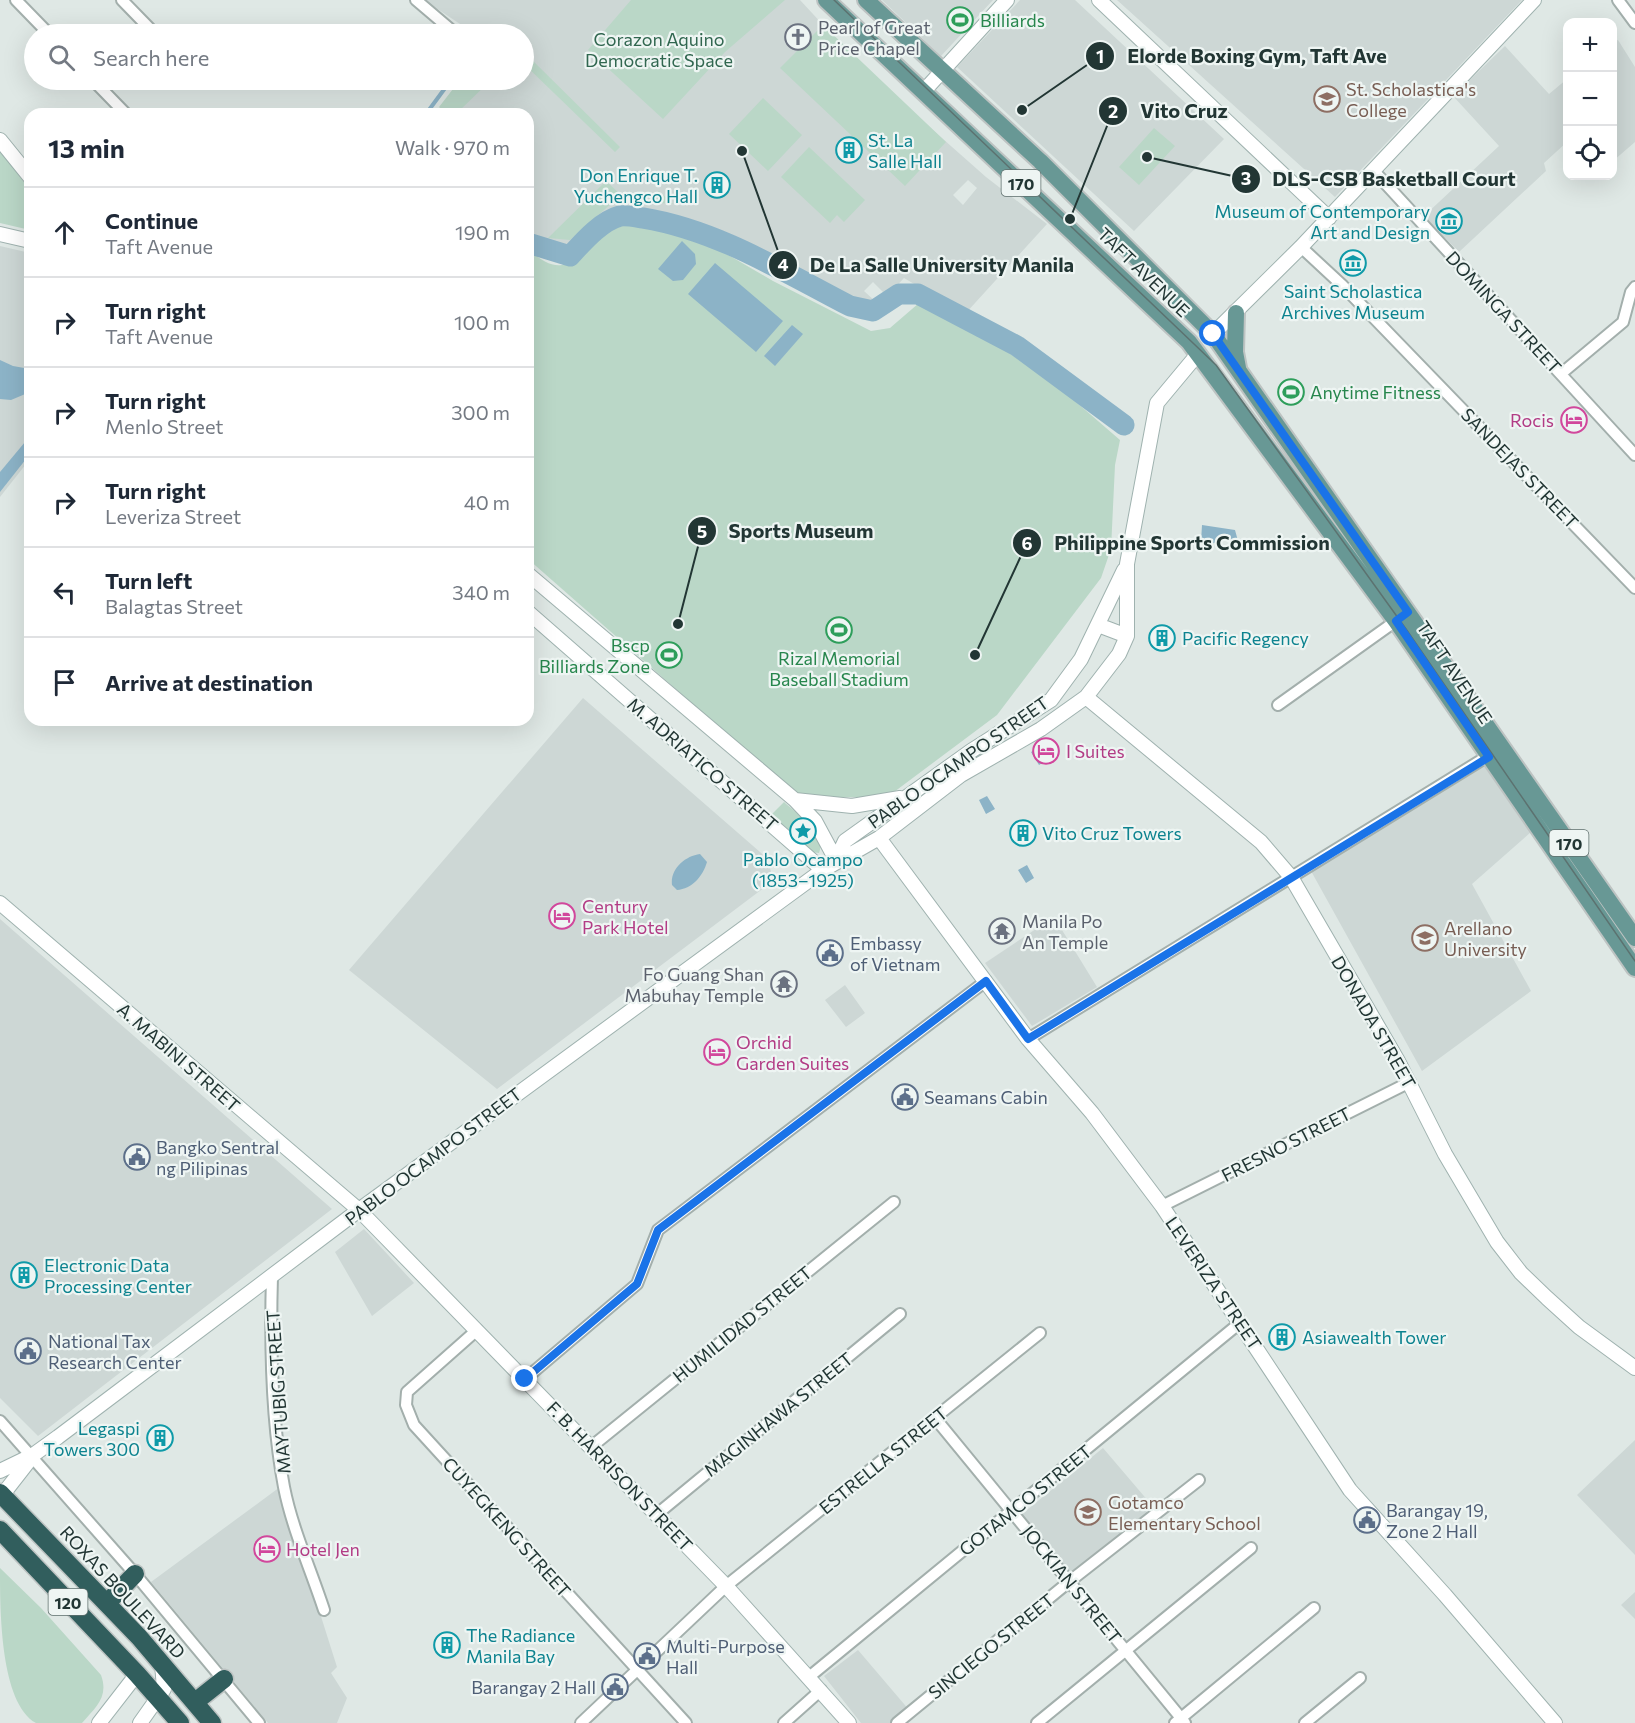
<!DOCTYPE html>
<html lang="en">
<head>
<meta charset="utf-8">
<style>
	body { margin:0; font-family:Commissioner,sans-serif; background:#f2f2f3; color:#1f2937 }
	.controls { position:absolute; right:18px; top:18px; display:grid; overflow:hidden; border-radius:12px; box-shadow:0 6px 24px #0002 }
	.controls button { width:54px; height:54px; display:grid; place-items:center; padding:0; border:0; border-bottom:2px solid #e0e1e3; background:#fff; color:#1f2937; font:30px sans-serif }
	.stop { position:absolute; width:18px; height:18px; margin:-14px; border:4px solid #1a73e8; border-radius:50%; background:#fff }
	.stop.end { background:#1a73e8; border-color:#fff; box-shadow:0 2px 6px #0008 }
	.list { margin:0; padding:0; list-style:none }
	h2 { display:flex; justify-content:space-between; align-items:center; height:78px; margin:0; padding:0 24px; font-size:26px }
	h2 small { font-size:20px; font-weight:400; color:#747a83 }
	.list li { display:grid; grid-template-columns:39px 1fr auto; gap:18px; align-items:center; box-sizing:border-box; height:90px; padding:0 24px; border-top:2px solid #e0e1e3 }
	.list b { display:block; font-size:22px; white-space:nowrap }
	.list p { margin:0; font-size:20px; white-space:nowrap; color:#747a83 }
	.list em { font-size:20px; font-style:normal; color:#747a83 }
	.icon { flex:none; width:33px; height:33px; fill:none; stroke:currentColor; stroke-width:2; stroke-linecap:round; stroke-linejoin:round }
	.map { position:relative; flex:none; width:1635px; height:1723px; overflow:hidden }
	.search { position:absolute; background:#fff; box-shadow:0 6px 24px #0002; left:24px; top:24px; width:510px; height:66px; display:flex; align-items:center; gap:15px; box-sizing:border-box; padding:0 21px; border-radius:33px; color:#747a83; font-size:22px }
	.panel { position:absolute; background:#fff; box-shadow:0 6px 24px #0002; left:24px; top:108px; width:510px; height:618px; border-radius:18px }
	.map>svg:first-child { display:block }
</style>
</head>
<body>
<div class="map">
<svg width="1635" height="1723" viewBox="0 0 1635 1723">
	<rect width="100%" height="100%" fill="#dfe8e5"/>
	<path fill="#cdd7d5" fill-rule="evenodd" d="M424 0H800L838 41 917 116 986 177 1047 224 965 314 904 278 872 312 851 308 745 253 738 260 700 229 624 212 608 215 565 250 554 253 547 252 528 237V114H515L508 110 504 114H435L460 80H524V34H475ZM968 180 977 188 963 205 953 195ZM873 282 884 293 876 302 864 291Z
		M882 0H993L941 56Z
		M1020 0H1075L1224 139 1134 231 957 67Z
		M1117 0H1522L1335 197Z
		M1618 40 1635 67V142L1613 161 1612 42Z
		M1505 46 1549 94 1567 79V142L1544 163 1546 171 1459 252 1424 216 1499 146 1453 96Z
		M0 246 30 253V459L0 497Z
		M583 698 768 859 773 881 497 1089 349 970Z
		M1486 765 1531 832 1472 884 1531 991 1422 1071 1311 871Z
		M1054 917 1097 987 1032 1026 985 963Z
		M0 919 332 1209 38 1436 0 1398Z
		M845 985 865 1013 846 1027 825 1000Z
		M364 1229 414 1283 372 1316 335 1252Z
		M1635 1440V1555L1577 1495Z
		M1103 1448 1155 1509 1072 1576 1022 1514Z
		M280 1487 337 1667 331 1673 347 1698 337 1723H268L151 1582Z
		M1635 1592V1619L1621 1605Z
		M858 1650 910 1711 894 1723H861L824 1676Z"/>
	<path fill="#bad7c7" d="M631 0H785L725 52 663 119 588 50Z
		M823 25 946 142 905 186 780 68Z
		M524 52 620 147 615 152 524 64Z
		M460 80H491L456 114H447L439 107Z
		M763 98 802 135 768 171 729 134Z
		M1154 128 1175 146 1139 185 1119 167Z
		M809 147 865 200 844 222 837 215 830 223 781 177Z
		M0 150 30 190V230L0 223Z
		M606 181 621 195 570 240 548 238Z
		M659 191 673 204 648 202Z
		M617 220 706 242 773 281 871 331 890 328 919 303 979 333 1054 383 1120 440 1115 465 1111 549 1101 578 997 715 894 792 867 797H824L802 796 785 785 528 559V250C538 257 549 267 562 265 576 263 605 230 617 220Z
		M784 802C796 813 827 834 819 853L812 852 771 815Z
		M0 1568 41 1608 101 1675C109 1697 96 1707 82 1723 71 1723 44 1723 36 1723 0 1703 0 1610 0 1568Z"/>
	<path fill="#8cb3c7" d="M682 241 695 254 696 264 683 280 673 281 658 269Z
		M715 263 783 321 756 352 688 294Z
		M792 325 803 334 775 366 764 356Z
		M0 360 13 366 30 369V392L11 400 0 399Z
		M30 436V454L0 492V472Z
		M1202 525 1235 530 1238 541 1234 544 1226 540 1210 544 1201 542Z
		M1040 747 1047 760 1039 765 1031 752Z
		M987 796 995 809 986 814 979 800Z
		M700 854 707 862C703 876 692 889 677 890L672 885C670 869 685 856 700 854Z
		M1027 865 1034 878 1026 883 1018 870Z"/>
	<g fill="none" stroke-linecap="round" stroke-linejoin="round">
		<path stroke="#8cb3c7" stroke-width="4" d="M426 114 451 80"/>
		<path stroke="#8cb3c7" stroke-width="21" d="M528 243 570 256C583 242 601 221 620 216 627 215 636 217 643 218 717 230 784 272 850 306L873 311 899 294H918L1017 346 1124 425"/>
		<g stroke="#a3afac" stroke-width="14">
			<path id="street" d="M16 0 49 34
				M122 0 155 34
				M416 0 456 34
				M1618 0 1635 23
				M93 80 126 114
				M1373 170 1635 455
				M1301 247 1343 286 1635 588
				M1562 373 1623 322 1631 292 1635 287
				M1278 705 1400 618
				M1028 1039 1493 753
				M1162 1206 1410 1082
				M272 1276C270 1344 271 1419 284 1487 292 1528 311 1570 324 1610
				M477 1330 407 1392 406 1405 414 1425 686 1723
				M525 1379 637 1284 658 1230 986 981
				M935 1418 1185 1723
				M0 1421 135 1574 259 1723
				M591 1447 894 1202
				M656 1515 900 1314
				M809 1677 1241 1322
				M581 1723 726 1586 1040 1333
				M784 1723 821 1690
				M897 1723 1070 1581 1199 1480
				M1037 1723 1251 1548
				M1175 1723 1314 1608
				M1305 1723 1360 1678"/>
		</g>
		<g stroke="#9fb2af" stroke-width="16">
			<path id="secondary" d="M1099 0 1329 218
				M923 92 1007 0
				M0 140 30 177
				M0 234 30 241
				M1213 334 1301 247 1534 0
				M528 574 795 800 815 821 836 860
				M528 612 823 870
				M1098 625 1127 636
				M1086 697 1261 842 1291 877 1398 1061 1445 1154 1497 1242 1521 1273 1547 1298 1579 1327 1635 1368
				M795 800 852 806 900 798
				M879 838 1028 1039 1092 1113 1162 1206 1350 1490 1445 1595 1555 1723
				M836 860 845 841 971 751 1051 700 1081 659 1124 570
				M0 903 359 1210 726 1586 849 1723
				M0 1471 33 1455 58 1437 359 1210 823 870 879 838 961 775 1041 729 1086 697 1119 654 1127 636V564L1157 403 1197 355
				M0 1498 32 1457
				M99 1723 137 1674
				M140 1723 164 1689 162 1663"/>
		</g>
		<g stroke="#bdc3c2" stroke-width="20">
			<path id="primary" d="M826 0 1189 342 1396 621 1635 968
				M866 0 1040 161 1213 334 1635 938
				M1236 313 1235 352 1238 368"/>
		</g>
		<g stroke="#bdc3c2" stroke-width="21">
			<path id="highway" d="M0 1493 139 1637 212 1723
				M0 1530 137 1674 180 1723
				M107 1603 135 1574
				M195 1702 224 1679"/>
		</g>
		<use href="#street" stroke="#fff" stroke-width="10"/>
		<use href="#secondary" stroke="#fff" stroke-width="14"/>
		<use href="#primary" stroke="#689895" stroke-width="16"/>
		<use href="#highway" stroke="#315e5d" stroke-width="18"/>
		<path stroke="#5c7270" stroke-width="1.5" d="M834 0 1216 365 1406 629 1635 961"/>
	</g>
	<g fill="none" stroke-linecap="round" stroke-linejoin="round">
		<path stroke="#1a73e8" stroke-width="8" d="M525 1379 637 1284 658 1230 986 981 1028 1039 1489 757 1396 621 1408 612 1213 334"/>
	</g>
	<defs>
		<g id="stadium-ring" transform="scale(1.35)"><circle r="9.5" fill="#eef5f3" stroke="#2e9e5b" stroke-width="1.5"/><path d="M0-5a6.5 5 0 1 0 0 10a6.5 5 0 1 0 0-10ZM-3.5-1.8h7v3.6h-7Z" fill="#2e9e5b"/></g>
		<g id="church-ring" transform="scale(1.35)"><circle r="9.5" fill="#eef5f3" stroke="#6b7280" stroke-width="1.5"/><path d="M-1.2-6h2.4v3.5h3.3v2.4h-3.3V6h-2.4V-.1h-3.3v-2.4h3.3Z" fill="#6b7280"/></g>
		<g id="university-ring" transform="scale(1.35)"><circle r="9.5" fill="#eef5f3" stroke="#8d6e63" stroke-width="1.5"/><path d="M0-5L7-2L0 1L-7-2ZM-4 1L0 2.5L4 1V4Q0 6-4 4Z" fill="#8d6e63"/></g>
		<g id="building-ring" transform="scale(1.35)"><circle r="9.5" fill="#eef5f3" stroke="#0f9aa8" stroke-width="1.5"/><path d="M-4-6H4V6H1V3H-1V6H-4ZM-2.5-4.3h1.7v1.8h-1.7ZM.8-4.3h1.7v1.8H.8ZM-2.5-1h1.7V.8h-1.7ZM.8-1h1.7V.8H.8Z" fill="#0f9aa8"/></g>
		<g id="museum-ring" transform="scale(1.35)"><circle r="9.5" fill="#eef5f3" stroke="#0f9aa8" stroke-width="1.5"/><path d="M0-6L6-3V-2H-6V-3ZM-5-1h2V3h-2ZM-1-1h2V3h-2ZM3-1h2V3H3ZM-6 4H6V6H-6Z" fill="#0f9aa8"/></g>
		<g id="hotel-ring" transform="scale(1.35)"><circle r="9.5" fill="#eef5f3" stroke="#d1479c" stroke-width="1.5"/><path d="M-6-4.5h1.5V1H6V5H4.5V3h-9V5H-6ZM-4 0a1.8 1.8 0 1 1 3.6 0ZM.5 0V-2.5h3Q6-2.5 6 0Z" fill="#d1479c"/></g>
		<g id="sight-ring" transform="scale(1.35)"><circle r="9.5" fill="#eef5f3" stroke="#0f9aa8" stroke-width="1.5"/><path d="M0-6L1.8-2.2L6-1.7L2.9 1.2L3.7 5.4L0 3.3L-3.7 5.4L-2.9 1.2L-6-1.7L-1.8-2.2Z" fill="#0f9aa8"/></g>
		<g id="temple-ring" transform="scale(1.35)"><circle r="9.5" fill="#eef5f3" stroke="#6b7280" stroke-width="1.5"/><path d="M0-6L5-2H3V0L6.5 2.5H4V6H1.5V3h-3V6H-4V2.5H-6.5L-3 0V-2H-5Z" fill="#6b7280"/></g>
		<g id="civic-ring" transform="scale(1.35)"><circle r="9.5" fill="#eef5f3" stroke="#5c6f8a" stroke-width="1.5"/><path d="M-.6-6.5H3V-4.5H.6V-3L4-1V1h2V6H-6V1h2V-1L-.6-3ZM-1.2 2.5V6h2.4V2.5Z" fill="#5c6f8a"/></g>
		<g id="school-ring" transform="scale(1.35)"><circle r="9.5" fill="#eef5f3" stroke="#8d6e63" stroke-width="1.5"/><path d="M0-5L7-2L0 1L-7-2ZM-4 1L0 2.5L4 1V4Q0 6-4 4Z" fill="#8d6e63"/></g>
	</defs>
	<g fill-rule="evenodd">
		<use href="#stadium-ring" x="960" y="20"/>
		<use href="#church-ring" x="798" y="37"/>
		<use href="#university-ring" x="1327" y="99"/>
		<use href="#building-ring" x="849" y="150"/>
		<use href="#building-ring" x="717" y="185"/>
		<use href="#museum-ring" x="1449" y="221"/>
		<use href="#museum-ring" x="1353" y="263"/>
		<use href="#stadium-ring" x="1291" y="392"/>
		<use href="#hotel-ring" x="1574" y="420"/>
		<use href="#stadium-ring" x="839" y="630"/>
		<use href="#building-ring" x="1162" y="638"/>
		<use href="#stadium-ring" x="669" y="655"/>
		<use href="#hotel-ring" x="1046" y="751"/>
		<use href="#sight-ring" x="803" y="831"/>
		<use href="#building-ring" x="1023" y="833"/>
		<use href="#hotel-ring" x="562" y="916"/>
		<use href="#temple-ring" x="1002" y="931"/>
		<use href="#university-ring" x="1425" y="938"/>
		<use href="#civic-ring" x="830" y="953"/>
		<use href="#temple-ring" x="784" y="984"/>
		<use href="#hotel-ring" x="717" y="1052"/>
		<use href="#civic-ring" x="905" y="1097"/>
		<use href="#civic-ring" x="137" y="1157"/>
		<use href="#building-ring" x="24" y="1275"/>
		<use href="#building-ring" x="1282" y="1337"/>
		<use href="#civic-ring" x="28" y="1351"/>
		<use href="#building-ring" x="160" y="1438"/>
		<use href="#school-ring" x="1088" y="1512"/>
		<use href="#civic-ring" x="1367" y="1520"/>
		<use href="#hotel-ring" x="267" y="1549"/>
		<use href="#building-ring" x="447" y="1645"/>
		<use href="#civic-ring" x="647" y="1656"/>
		<use href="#civic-ring" x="615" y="1687"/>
	</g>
	<g text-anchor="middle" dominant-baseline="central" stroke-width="4.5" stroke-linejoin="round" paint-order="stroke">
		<g fill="#eef5f3" stroke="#5f6f6d" stroke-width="1.5">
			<rect x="1001.5" y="170" width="39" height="26" rx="4.5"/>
			<rect x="1549.5" y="830" width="39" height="26" rx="4.5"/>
			<rect x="48.5" y="1589" width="39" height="26" rx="4.5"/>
		</g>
		<g font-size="16" font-weight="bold" fill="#223634">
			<text x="1021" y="183">170</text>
			<text x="1569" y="843">170</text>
			<text x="68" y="1602">120</text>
		</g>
		<g font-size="18" fill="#27864d" stroke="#eef5f3" text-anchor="start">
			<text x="980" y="20">Billiards</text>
			<text x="1310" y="392">Anytime Fitness</text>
			<text x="650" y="645" text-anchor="end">Bscp<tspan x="650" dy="21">Billiards Zone</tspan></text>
			<text x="839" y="658" text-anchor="middle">Rizal Memorial<tspan x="839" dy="21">Baseball Stadium</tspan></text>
		</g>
		<g font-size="18" fill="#5b616d" stroke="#eef5f3" text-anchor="start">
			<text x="818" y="27">Pearl of Great<tspan x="818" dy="21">Price Chapel</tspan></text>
			<text x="1022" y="921">Manila Po<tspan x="1022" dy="21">An Temple</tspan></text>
			<text x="764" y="974" text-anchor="end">Fo Guang Shan<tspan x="764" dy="21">Mabuhay Temple</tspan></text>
		</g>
		<g font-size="18" fill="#316750" stroke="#eef5f3">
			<text x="659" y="39">Corazon Aquino<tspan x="659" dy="21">Democratic Space</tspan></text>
		</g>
		<g font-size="18" fill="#785e54" stroke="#eef5f3" text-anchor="start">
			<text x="1346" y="89">St. Scholastica's<tspan x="1346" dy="21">College</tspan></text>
			<text x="1444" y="928">Arellano<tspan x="1444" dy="21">University</tspan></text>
			<text x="1108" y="1502">Gotamco<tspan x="1108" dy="21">Elementary School</tspan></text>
		</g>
		<g font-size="18" fill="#0d838f" stroke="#eef5f3" text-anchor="start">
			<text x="868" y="140">St. La<tspan x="868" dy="21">Salle Hall</tspan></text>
			<text x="698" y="175" text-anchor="end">Don Enrique T.<tspan x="698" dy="21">Yuchengco Hall</tspan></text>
			<text x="1430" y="211" text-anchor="end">Museum of Contemporary<tspan x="1430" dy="21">Art and Design</tspan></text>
			<text x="1353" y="291" text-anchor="middle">Saint Scholastica<tspan x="1353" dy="21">Archives Museum</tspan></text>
			<text x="1182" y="638">Pacific Regency</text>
			<text x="1042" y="833">Vito Cruz Towers</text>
			<text x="803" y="859" text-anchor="middle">Pablo Ocampo<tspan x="803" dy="21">(1853–1925)</tspan></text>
			<text x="44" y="1265">Electronic Data<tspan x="44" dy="21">Processing Center</tspan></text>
			<text x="1302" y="1337">Asiawealth Tower</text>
			<text x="140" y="1428" text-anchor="end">Legaspi<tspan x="140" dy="21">Towers 300</tspan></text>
			<text x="466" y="1635">The Radiance<tspan x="466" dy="21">Manila Bay</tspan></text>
		</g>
		<g font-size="18" fill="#223634" stroke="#eef5f3">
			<text transform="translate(1144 272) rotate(44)">TAFT AVENUE</text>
			<text transform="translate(1504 312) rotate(47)">DOMINGA STREET</text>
			<text transform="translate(1520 468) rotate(46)">SANDEJAS STREET</text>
			<text transform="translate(1455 672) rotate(56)">TAFT AVENUE</text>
			<text transform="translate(958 762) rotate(-35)">PABLO OCAMPO STREET</text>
			<text transform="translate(703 764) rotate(41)">M. ADRIATICO STREET</text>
			<text transform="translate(1374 1022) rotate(60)">DONADA STREET</text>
			<text transform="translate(179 1057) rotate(41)">A. MABINI STREET</text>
			<text transform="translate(1286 1144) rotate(-27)">FRESNO STREET</text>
			<text transform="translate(433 1156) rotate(-37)">PABLO OCAMPO STREET</text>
			<text transform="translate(1214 1283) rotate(56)">LEVERIZA STREET</text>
			<text transform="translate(742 1324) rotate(-39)">HUMILIDAD STREET</text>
			<text transform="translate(278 1392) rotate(-94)">MAYTUBIG STREET</text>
			<text transform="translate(778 1414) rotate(-39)">MAGINHAWA STREET</text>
			<text transform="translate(883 1460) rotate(-39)">ESTRELLA STREET</text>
			<text transform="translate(620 1476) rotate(46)">F. B. HARRISON STREET</text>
			<text transform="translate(1025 1500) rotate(-39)">GOTAMCO STREET</text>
			<text transform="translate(507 1527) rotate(48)">CUYEGKENG STREET</text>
			<text transform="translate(1072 1584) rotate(51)">JOCKIAN STREET</text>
			<text transform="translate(123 1592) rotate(47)">ROXAS BOULEVARD</text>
			<text transform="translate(991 1646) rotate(-39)">SINCIEGO STREET</text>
		</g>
		<g font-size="18" fill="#b23c85" stroke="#eef5f3" text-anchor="start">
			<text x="1554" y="420" text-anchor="end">Rocis</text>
			<text x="1066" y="751">I Suites</text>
			<text x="582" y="906">Century<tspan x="582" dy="21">Park Hotel</tspan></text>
			<text x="736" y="1042">Orchid<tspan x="736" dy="21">Garden Suites</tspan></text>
			<text x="286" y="1549">Hotel Jen</text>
		</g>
		<g font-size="18" fill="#4e5e75" stroke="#eef5f3" text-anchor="start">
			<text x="850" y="943">Embassy<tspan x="850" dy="21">of Vietnam</tspan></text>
			<text x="924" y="1097">Seamans Cabin</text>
			<text x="156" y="1147">Bangko Sentral<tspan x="156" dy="21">ng Pilipinas</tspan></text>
			<text x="48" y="1341">National Tax<tspan x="48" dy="21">Research Center</tspan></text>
			<text x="1386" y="1510">Barangay 19,<tspan x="1386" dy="21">Zone 2 Hall</tspan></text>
			<text x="666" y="1646">Multi-Purpose<tspan x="666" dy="21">Hall</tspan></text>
			<text x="596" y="1687" text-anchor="end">Barangay 2 Hall</text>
		</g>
	</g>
	<path fill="none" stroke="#223634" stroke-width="2" d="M1022 110L1100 56M1070 219L1113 111M1147 157L1246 179M742 151L783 265M678 624L702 531M975 655L1027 543"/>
	<g fill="#223634" stroke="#eef5f3" stroke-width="2">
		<circle cx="1022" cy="110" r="6"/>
		<circle cx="1070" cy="219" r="6"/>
		<circle cx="1147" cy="157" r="6"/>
		<circle cx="742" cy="151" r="6"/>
		<circle cx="678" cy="624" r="6"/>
		<circle cx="975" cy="655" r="6"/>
		<circle cx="1100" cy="56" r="15"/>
		<circle cx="1113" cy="111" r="15"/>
		<circle cx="1246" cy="179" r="15"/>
		<circle cx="783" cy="265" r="15"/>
		<circle cx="702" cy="531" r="15"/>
		<circle cx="1027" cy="543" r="15"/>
	</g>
	<g font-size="18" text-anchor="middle" font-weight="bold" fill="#fff">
		<text x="1100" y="63">1</text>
		<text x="1113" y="118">2</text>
		<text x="1246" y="185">3</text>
		<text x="783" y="271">4</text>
		<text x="702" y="538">5</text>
		<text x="1027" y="550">6</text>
	</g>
	<g font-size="20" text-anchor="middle" font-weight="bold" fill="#223634" stroke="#eef5f3" stroke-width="4.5" stroke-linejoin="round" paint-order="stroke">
		<text x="1257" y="63">Elorde Boxing Gym, Taft Ave</text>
		<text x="1184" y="118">Vito Cruz</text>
		<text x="1394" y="186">DLS-CSB Basketball Court</text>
		<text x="942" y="272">De La Salle University Manila</text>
		<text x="801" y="538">Sports Museum</text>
		<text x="1192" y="550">Philippine Sports Commission</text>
	</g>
</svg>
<div class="controls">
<button>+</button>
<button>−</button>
<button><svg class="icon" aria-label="locate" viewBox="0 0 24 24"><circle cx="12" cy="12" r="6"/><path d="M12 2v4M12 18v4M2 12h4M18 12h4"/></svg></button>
</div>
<div class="stop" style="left:1213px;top:334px"></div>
<div class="stop end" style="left:525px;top:1379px"></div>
<div class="search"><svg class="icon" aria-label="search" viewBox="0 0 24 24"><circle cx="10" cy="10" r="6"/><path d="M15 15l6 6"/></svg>Search here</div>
<section class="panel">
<h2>13 min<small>Walk · 970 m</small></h2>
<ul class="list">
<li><svg class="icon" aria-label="ahead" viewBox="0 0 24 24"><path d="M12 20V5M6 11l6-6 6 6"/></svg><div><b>Continue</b><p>Taft Avenue</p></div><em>190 m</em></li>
<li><svg class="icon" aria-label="right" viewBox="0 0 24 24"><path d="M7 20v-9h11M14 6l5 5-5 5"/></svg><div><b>Turn right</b><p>Taft Avenue</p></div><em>100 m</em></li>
<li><svg class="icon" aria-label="right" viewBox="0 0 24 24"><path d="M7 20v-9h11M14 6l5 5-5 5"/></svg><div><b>Turn right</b><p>Menlo Street</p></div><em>300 m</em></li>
<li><svg class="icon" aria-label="right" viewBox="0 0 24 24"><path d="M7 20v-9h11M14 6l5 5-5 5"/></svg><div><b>Turn right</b><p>Leveriza Street</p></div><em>40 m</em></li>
<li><svg class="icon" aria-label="left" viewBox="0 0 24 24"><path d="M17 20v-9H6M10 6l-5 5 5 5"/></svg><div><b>Turn left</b><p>Balagtas Street</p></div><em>340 m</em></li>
<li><svg class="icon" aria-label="arrive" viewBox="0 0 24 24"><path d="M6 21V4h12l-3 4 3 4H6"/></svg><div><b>Arrive at destination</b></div></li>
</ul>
</section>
</div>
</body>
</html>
